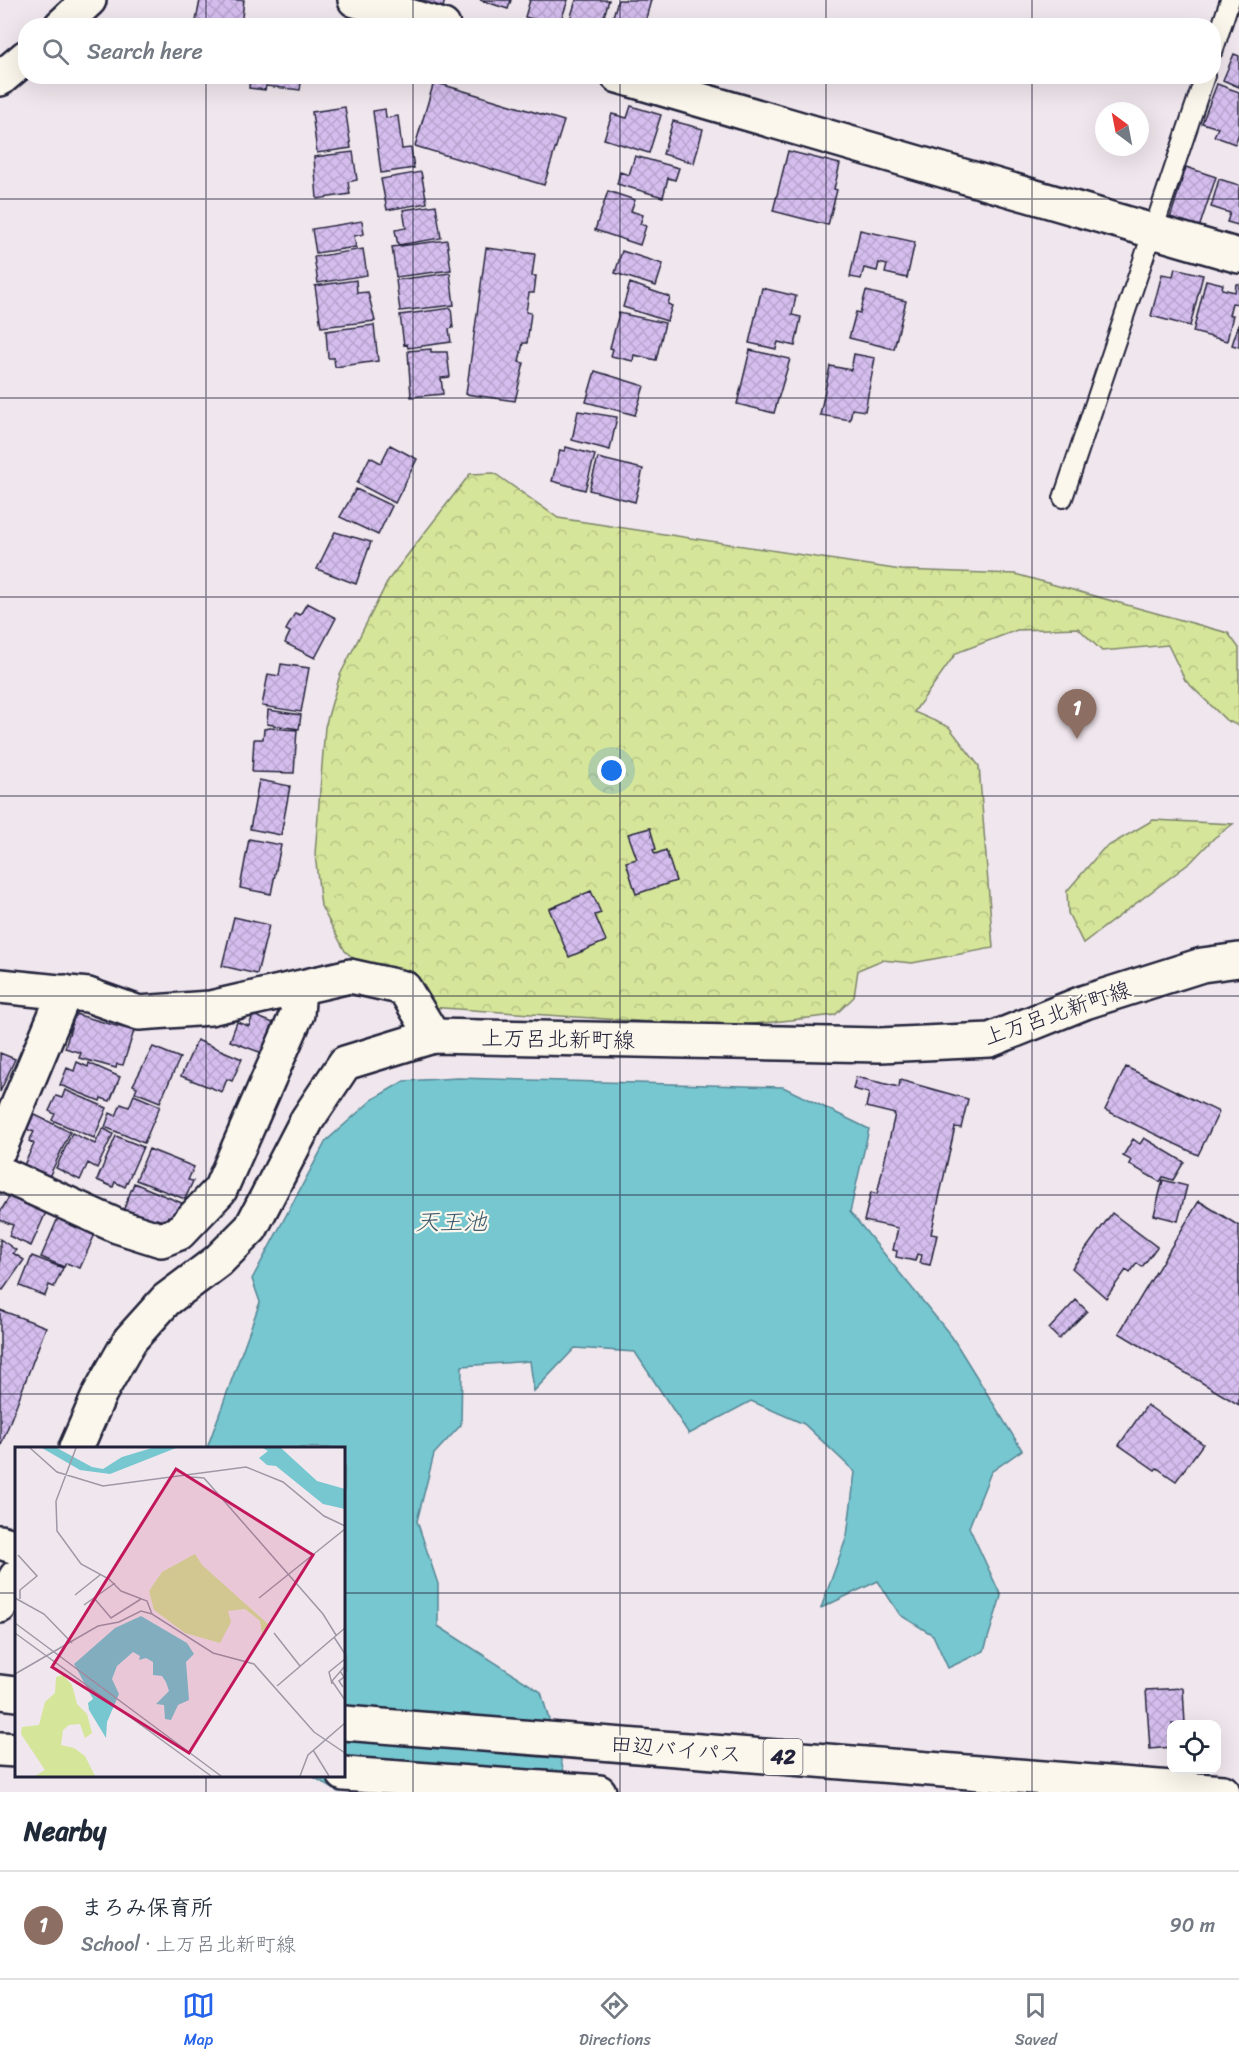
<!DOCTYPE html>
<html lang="en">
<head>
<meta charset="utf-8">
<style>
	body { margin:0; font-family:Sriracha,"Klee One",sans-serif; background:#f6f6f7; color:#1f2937 }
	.controls { position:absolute; right:18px; bottom:18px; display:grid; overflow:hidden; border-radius:12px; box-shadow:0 6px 24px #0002 }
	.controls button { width:54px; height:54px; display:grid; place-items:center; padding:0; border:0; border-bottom:2px solid #e0e1e3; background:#fff; color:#1f2937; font:30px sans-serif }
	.compass { position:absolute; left:1095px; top:102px; width:54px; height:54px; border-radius:50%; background:#fff; box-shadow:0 6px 24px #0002; rotate:328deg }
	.you { position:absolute; left:612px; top:771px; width:21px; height:21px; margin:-15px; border:4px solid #fff; border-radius:50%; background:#1a73e8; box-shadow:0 0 0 9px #1a73e833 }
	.badge { display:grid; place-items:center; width:39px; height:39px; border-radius:50%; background:#2563eb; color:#fff; font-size:20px; font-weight:700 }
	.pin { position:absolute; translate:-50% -50px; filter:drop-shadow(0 2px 3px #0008) }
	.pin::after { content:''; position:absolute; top:32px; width:21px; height:18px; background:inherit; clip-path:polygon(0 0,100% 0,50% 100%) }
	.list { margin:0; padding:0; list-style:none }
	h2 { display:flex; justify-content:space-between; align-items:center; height:78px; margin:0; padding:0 24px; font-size:26px }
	h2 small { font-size:20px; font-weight:400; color:#747a83 }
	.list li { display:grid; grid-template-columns:39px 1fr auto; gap:18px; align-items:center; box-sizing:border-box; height:108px; padding:0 24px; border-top:2px solid #e0e1e3 }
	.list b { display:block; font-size:22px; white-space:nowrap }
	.list p { margin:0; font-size:20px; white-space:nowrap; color:#747a83 }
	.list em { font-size:20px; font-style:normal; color:#747a83 }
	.icon { flex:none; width:33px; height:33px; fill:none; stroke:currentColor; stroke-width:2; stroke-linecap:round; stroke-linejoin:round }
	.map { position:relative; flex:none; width:1239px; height:1792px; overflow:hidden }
	.search { position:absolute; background:#fff; box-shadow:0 6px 24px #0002; left:18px; right:18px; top:18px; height:66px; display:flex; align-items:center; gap:15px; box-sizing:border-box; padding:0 21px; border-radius:24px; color:#747a83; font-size:22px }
	.sheet { height:186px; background:#fff }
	nav { display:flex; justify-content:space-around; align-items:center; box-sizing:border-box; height:84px; border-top:2px solid #e0e1e3; background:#fff; font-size:16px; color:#747a83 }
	nav a { display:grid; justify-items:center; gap:3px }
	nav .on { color:#2563eb }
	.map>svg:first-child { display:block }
</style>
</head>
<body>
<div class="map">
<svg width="1239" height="1792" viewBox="0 0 1239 1792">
	<defs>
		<pattern id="forest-crowns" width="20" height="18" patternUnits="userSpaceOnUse" patternTransform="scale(1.5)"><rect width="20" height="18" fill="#d5e599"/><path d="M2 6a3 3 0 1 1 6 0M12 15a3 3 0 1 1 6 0" fill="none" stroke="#b7c485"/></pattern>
		<pattern id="building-cross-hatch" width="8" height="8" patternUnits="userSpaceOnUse" patternTransform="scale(1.5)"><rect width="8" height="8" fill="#d5beee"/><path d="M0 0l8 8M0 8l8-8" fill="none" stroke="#b7a3cd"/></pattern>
	</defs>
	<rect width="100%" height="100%" fill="#f0e6ed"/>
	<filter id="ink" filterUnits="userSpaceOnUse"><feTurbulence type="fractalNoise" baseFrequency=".0167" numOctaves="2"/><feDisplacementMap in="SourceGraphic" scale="12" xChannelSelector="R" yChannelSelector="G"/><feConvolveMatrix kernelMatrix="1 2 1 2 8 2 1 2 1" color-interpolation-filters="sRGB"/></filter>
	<g filter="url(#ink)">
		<path fill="url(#forest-crowns)" stroke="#7c846a" stroke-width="1.5" d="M494 473 558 518 901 570 1015 574 1228 633 1239 648V726L1226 720 1185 680 1168 645 1102 651 1078 628 1017 630 956 653 914 712 949 727 979 766 993 948 912 963 882 960 858 970 854 997 835 1015 727 1027 428 1007 387 987 345 951 321 906 315 854 325 727 340 675 389 579 470 474Z
			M1153 820 1233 824 1214 838 1191 862 1083 943 1068 913 1067 891 1103 849Z"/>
		<path fill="#76c7d0" stroke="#548594" stroke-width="1.5" d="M458 1078 783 1087 869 1129 850 1212 952 1337 1022 1450 991 1472 969 1527 1001 1596 984 1651 948 1668 933 1635 900 1615 878 1581 821 1608 847 1536 855 1472 804 1424 751 1401 689 1434 635 1352 575 1348 534 1391 530 1361 462 1366 461 1425 434 1454 417 1521 438 1584V1626L541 1692 570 1792H338L312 1776H344V1448H207L260 1302 252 1279 326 1141 373 1099 404 1081Z"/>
		<path fill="url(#building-cross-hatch)" stroke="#22223b" stroke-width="1.5" d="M200 0H244L241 26 196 21Z
			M416 0H445L443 7Z
			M480 0H511L508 9Z
			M530 0H568L559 26 525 17Z
			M576 0H609L601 26H568Z
			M618 0H651L644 26H610Z
			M1234 54 1239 56V87L1223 80Z
			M250 76H302L300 90 266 86 265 90 249 88Z
			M434 82 564 121 544 185 415 146Z
			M1217 84 1239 92V133L1235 144 1214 136 1218 128 1202 123Z
			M631 106 661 115 649 153 604 139 612 114 627 118Z
			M345 107 351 148 317 153 312 112Z
			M385 109 386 118 398 116 402 149 411 148 414 168 381 173 373 111Z
			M673 121 703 129 694 163 663 154Z
			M788 151 840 164 834 189 837 190 828 225 773 211Z
			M353 152 357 180 348 182 350 194 317 199 314 157Z
			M635 156 679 168 675 180 668 178 663 197 617 184 620 172 629 175Z
			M1186 167 1216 177 1197 234 1168 225Z
			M421 172 427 203 387 210 381 179Z
			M1219 179 1239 185 1238 225 1227 222 1230 213 1211 207Z
			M608 191 635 200 631 211 643 215 640 224 646 226 640 245 595 230Z
			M436 205 441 238 398 245 395 230 406 228 403 210Z
			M362 221 364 234 354 236 356 247 316 253 312 229Z
			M860 230 915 242 907 278 885 273 887 265 879 263 877 271 864 268 861 279 850 277Z
			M447 240 451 270 396 277 392 247Z
			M486 248 535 254 532 276H536L534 293H529L526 312 531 313 527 343H523L519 362 524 363 515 401 466 394Z
			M363 249 367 275 318 283 314 257Z
			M622 251 663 264 656 286 615 273Z
			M1175 268 1203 275 1190 326 1151 316 1162 274 1173 276Z
			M450 273 454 305 400 311 396 280Z
			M356 280 357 293 368 292 375 321 321 327 315 286Z
			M1206 280 1223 284 1222 289 1235 292 1236 284H1239V304L1232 303 1229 315H1233L1227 341 1193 332Z
			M630 283 670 297 668 304 672 306 667 321 623 307Z
			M762 288 796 296 792 315 801 317 795 346 778 342 776 349 749 343Z
			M866 291 906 301 894 349 849 338 856 312 860 313Z
			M451 308 453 328 449 329 451 342 408 348 407 344 404 345 400 315Z
			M619 313 665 323 656 360 634 355 633 361 611 356 613 349 610 348Z
			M1239 323V347L1232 345Z
			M374 325 378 361 335 367 334 358H328L326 331Z
			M431 349V352H447L450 377 441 378 443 394 411 397 408 351Z
			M750 350 790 359 774 413 737 404Z
			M854 354 875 358 865 411 852 409 850 420 820 415 830 366 851 370Z
			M595 371 644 386 635 415 586 402Z
			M578 411 617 417 610 450 572 440Z
			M390 445 417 459 395 503 357 483 370 457 381 463Z
			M566 447 595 455 585 490 552 481 560 450 565 451Z
			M598 458 643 469 635 502 589 490Z
			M356 489 392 506 378 535 340 517Z
			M335 532 371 542 356 584 317 569Z
			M307 603 336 618 315 658 285 643 290 632 286 630 295 613 300 615Z
			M281 664 309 668 301 712 262 706 268 674 279 676Z
			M268 710 301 715 299 729 267 724Z
			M270 728 297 730 294 773 252 772 254 739H263L264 729Z
			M259 780 290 786 281 835 250 829Z
			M650 828 656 849 653 850 655 854 666 850 676 881 636 894 626 862 637 859 628 834Z
			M249 839 281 845 271 894 240 888Z
			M591 891 601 913 595 915 606 941 569 957 549 909Z
			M234 917 269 925 257 974 222 966Z
			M75 1014 134 1031 123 1065 117 1064 116 1068 79 1058 81 1053 65 1048Z
			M253 1015 273 1023 262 1053 230 1041 237 1022 249 1026Z
			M197 1040 242 1059 232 1081 227 1079 222 1092 181 1076Z
			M153 1047 180 1058 160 1102 135 1092 137 1087 133 1085Z
			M0 1053 15 1059 0 1092Z
			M77 1062 88 1067 89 1063 120 1077 110 1101 101 1098 100 1101 60 1085 67 1068 74 1071Z
			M1126 1067 1219 1112 1198 1155 1105 1110Z
			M856 1077 899 1087 900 1080 968 1099 961 1128 955 1127 931 1234 937 1235 930 1265 920 1263 922 1255 917 1254 915 1261 896 1257 897 1251 893 1250 898 1228 864 1221 871 1192 877 1194 895 1114 866 1107 869 1093 853 1089Z
			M65 1090 107 1108 94 1138 52 1120 55 1114 49 1111 56 1096 62 1098Z
			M134 1095 160 1106 144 1143 105 1127 110 1113 116 1116 121 1104 129 1107Z
			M31 1113 70 1132 48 1179 23 1167 34 1144 29 1141 34 1132 23 1128Z
			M103 1128 113 1134 97 1168 88 1163 80 1180 56 1168 72 1133 95 1144Z
			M116 1136 143 1147 125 1187 115 1182 113 1187 97 1180Z
			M1144 1138 1184 1162 1173 1180 1163 1177 1160 1182 1129 1164 1131 1160 1123 1156 1133 1139 1140 1144Z
			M149 1149 194 1167 188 1180 193 1181 185 1199 136 1180Z
			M1163 1180 1187 1186 1178 1221 1154 1215Z
			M134 1183 184 1204 178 1216H168L165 1222 157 1219 155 1224 123 1211Z
			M11 1194 47 1210 31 1246 9 1236 13 1225 0 1220V1212Z
			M1199 1201 1239 1226V1405L1119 1333Z
			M1112 1213 1157 1247 1142 1267 1137 1263 1130 1273 1126 1270 1106 1298 1072 1268Z
			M58 1218 95 1234 80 1268 66 1263 64 1267 41 1257Z
			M0 1239 16 1250 13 1253 24 1260 3 1290 0 1288Z
			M32 1256 63 1268 54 1287 49 1285 45 1296 20 1286Z
			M1076 1300 1087 1311 1059 1339 1049 1329Z
			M0 1310 46 1327 0 1448Z
			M1147 1405 1203 1444 1176 1481 1157 1468 1155 1470 1119 1445Z
			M1183 1688 1185 1724H1172V1747L1150 1749 1146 1690Z"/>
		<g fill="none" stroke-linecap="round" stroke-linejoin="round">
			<g stroke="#22223b" stroke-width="22">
				<path id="lane" d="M1214 49 1230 0
					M1063 498 1205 76"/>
			</g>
			<g stroke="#22223b" stroke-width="38">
				<path id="street" d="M355 0 443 26
					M61 26 89 0
					M618 76 1239 256
					M0 79 26 57
					M0 986 88 995 139 1013 210 1008 350 976 404 988 433 1036
					M0 1148 65 992
					M0 1173 117 1226 161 1240 179 1233 220 1190 297 1014 299 988
					M0 1542 16 1547"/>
			</g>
			<g stroke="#22223b" stroke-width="38">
				<path id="secondary" d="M76 1448 100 1393 130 1340 166 1300 218 1261 251 1228 307 1120 345 1063 433 1036 880 1045 990 1040 1085 1002 1202 965 1239 960
					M0 1606 16 1577"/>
			</g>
			<g stroke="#22223b" stroke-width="38">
				<path id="highway" d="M0 1692 16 1694
					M344 1723 1223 1792
					M0 1749 16 1750
					M344 1774 599 1792"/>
			</g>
			<use href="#lane" stroke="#fbf7ec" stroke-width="18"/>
			<use href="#street" stroke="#fbf7ec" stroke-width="33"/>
			<use href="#secondary" stroke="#fbf7ec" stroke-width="33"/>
			<use href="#highway" stroke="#fbf7ec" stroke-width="33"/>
		</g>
	</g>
	<path fill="none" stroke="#22223b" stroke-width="1.5" stroke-opacity="0.55" d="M206 0V26M413 0V26M620 0V26M826 0V26M1032 0V26M206 76V1448M413 76V1792M620 76V1792M826 76V1792M1032 76V1792M0 199H1239M0 398H1239M0 597H1239M0 796H1239M0 996H1239M0 1195H1239M0 1394H1239M0 1593H16M344 1593H1239M206 1776V1792"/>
	<g text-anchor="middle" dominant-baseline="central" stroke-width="4.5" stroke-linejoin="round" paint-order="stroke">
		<rect fill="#fbf7ec" stroke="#636270" stroke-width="1.5" x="763.5" y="1739" width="39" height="36" rx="4.5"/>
		<g font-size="21" font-weight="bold" fill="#22223b">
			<text x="783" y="1757">42</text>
		</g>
		<g font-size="22" fill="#22223b" stroke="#fbf7ec">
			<text transform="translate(1057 1013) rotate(-19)">上万呂北新町線</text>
			<text transform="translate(558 1039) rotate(1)">上万呂北新町線</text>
			<text transform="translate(676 1749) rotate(5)">田辺バイパス</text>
		</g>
		<g font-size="24" font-style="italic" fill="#3f5c6f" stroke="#fbf7ec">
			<text x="451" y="1222">天王池</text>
		</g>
	</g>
	<g transform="translate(15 1447)">
		<rect width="330" height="330" fill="#f0e6ed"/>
		<path d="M180 107 187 118 253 177 251 187 247 186 245 174 230 162 213 164 216 175 205 196 170 186 139 163 134 144 147 125ZM48 228 57 238 62 257 72 267 77 286 70 291 65 277 54 278 48 283 46 298 59 301 70 309 80 329H20L30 323 6 287 7 280 24 278 30 255 40 246 41 230Z" fill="#d5e599"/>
		<path d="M27 1H42L77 20 88 22 107 10 137 1H161L95 27 65 23ZM248 1H266L302 34 330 42V62L308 57 261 19 252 18 244 11 253 4ZM126 169 172 196 179 207 171 215 174 253 163 258 156 273 150 272 149 258 141 257 154 244 151 235 147 229 138 228V215L131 211 124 213 125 209 118 205 102 219 97 232 104 247 92 275 91 291 74 263 73 256 78 252 59 217 100 181Z" fill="#76c7d0"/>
		<path fill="none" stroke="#9e98a6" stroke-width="1.5" d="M15 1 42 25 88 39 231 20 268 35 309 69 330 79M61 1 41 54 42 84 66 117 94 132 106 144 132 154 137 167M176 30 189 31 308 167 321 188M3 108 22 129 5 143V152M60 148 85 128M0 151 29 167 57 196M79 151 96 171 126 152M244 151 330 82M69 158 100 136M0 176 206 329M0 186 196 329M259 186 285 219M319 190 330 207M330 219 317 234 330 253M325 224 329 230 324 234 328 240M0 227 83 179 104 175 126 164 137 167 198 206 239 217 299 285 330 306M317 237 314 225 330 212M262 239 330 181M298 303 314 329M285 329 293 308 330 276"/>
		<path fill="#c2185b" fill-opacity="0.15" stroke="#c2185b" stroke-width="3" d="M161 22 298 108 174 306 37 220Z"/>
		<rect width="330" height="330" fill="none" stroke="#22223b" stroke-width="3"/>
	</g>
</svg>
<div class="controls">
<button><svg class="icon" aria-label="locate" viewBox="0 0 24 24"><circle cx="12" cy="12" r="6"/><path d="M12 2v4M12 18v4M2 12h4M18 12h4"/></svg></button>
</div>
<svg class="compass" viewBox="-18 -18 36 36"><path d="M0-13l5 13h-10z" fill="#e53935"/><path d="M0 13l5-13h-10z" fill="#747a83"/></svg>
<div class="you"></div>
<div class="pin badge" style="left:1077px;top:739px;background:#8d6e63">1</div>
<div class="search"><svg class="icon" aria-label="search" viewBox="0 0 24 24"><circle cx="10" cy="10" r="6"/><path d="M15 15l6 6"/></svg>Search here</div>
</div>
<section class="sheet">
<h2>Nearby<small></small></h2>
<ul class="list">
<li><span class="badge" style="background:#8d6e63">1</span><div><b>まろみ保育所</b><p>School · 上万呂北新町線</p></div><em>90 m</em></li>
</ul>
</section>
<nav>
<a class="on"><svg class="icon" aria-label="map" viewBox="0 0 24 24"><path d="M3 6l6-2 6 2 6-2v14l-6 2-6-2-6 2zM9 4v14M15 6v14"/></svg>Map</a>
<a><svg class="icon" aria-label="directions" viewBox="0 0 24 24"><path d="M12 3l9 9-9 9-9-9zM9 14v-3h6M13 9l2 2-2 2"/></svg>Directions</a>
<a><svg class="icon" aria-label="saved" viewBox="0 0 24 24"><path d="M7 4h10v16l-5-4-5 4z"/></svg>Saved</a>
</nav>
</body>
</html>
